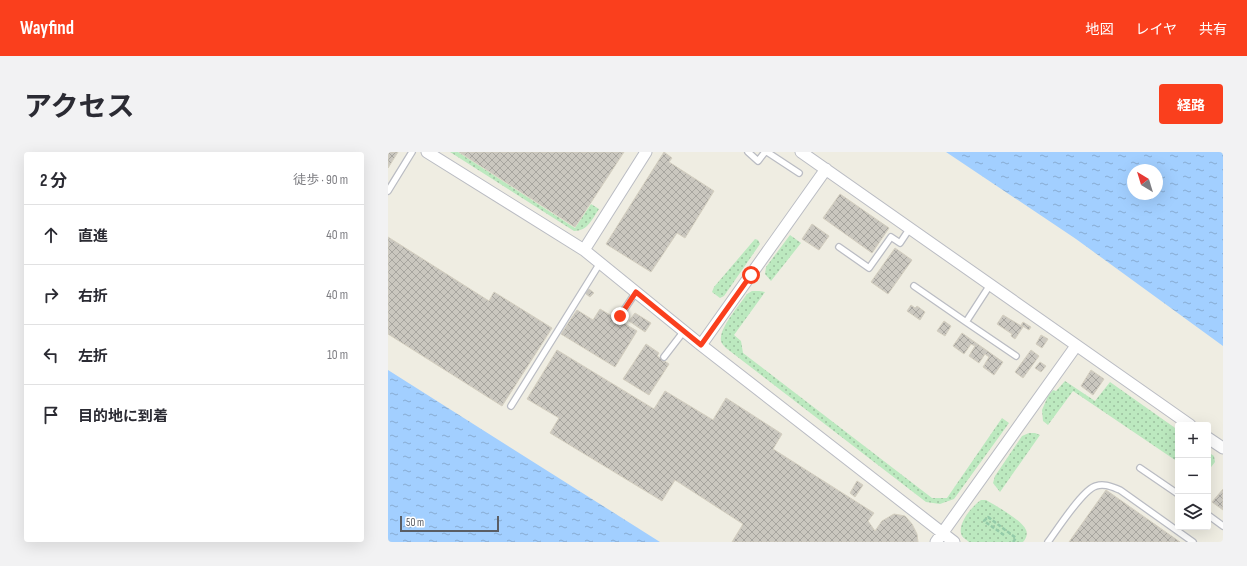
<!DOCTYPE html>
<html lang="ja">
<head>
<meta charset="utf-8">
<style>
	body { margin:0; font-family:"Sofia Sans Condensed","Noto Sans JP",sans-serif; background:#f2f2f3; color:#2b2b33 }
	.controls { position:absolute; right:12px; bottom:12px; display:grid; overflow:hidden; border-radius:4px; box-shadow:0 4px 16px #0002 }
	.controls button { width:36px; height:36px; display:grid; place-items:center; padding:0; border:0; border-bottom:1px solid #e1e1e2; background:#fff; color:#2b2b33; font:20px sans-serif }
	.compass { position:absolute; left:739px; top:12px; width:36px; height:36px; border-radius:50%; background:#fff; box-shadow:0 4px 16px #0002; rotate:322deg }
	.scale { position:absolute; left:12px; bottom:10px; width:99px; box-sizing:border-box; padding-left:4px; border:2px solid #5a5e65; border-top:0; font-size:11px; line-height:14px; white-space:nowrap; color:#5a5e65; -webkit-text-stroke:3px #fff; paint-order:stroke }
	.stop { position:absolute; width:12px; height:12px; margin:-9px; border:3px solid #fa3f1d; border-radius:50%; background:#fff }
	.stop.end { background:#fa3f1d; border-color:#fff; box-shadow:0 1px 4px #0008 }
	.list { margin:0; padding:0; list-style:none }
	h2 { display:flex; justify-content:space-between; align-items:center; height:52px; margin:0; padding:0 16px; font-size:17px }
	h2 small { font-size:13px; font-weight:400; color:#7c7c81 }
	.list li { display:grid; grid-template-columns:26px 1fr auto; gap:12px; align-items:center; box-sizing:border-box; height:60px; padding:0 16px; border-top:1px solid #e1e1e2 }
	.list b { display:block; font-size:15px; white-space:nowrap }
	.list em { font-size:13px; font-style:normal; color:#7c7c81 }
	.icon { flex:none; width:22px; height:22px; fill:none; stroke:currentColor; stroke-width:2; stroke-linecap:round; stroke-linejoin:round }
	.map { position:relative; flex:none; width:835px; height:390px; overflow:hidden; border-radius:4px }
	header { display:flex; align-items:center; gap:24px; box-sizing:border-box; height:56px; padding:0 20px; background:#fa3f1d; color:#fff }
	header strong { font-size:19px }
	nav { display:flex; gap:22px; margin-inline-start:auto; font-size:14px }
	.intro { display:flex; align-items:center; justify-content:space-between; box-sizing:border-box; height:96px; padding:0 24px }
	h1 { margin:0; font-size:28px }
	.button { padding:10px 18px; border-radius:4px; background:#fa3f1d; color:#fff; font-size:14px; font-weight:700 }
	main { display:flex; gap:24px; padding:0 24px }
	aside { flex:1; background:#fff; border-radius:4px; box-shadow:0 4px 16px #0002 }
	.map>svg:first-child { display:block }
</style>
</head>
<body>
<header>
<strong>Wayfind</strong>
<nav><a>地図</a><a>レイヤ</a><a>共有</a></nav>
</header>
<div class="intro"><h1>アクセス</h1><a class="button">経路</a></div>
<main>
<aside>
<h2>2 分<small>徒歩 · 90 m</small></h2>
<ul class="list">
<li><svg class="icon" aria-label="ahead" viewBox="0 0 24 24"><path d="M12 20V5M6 11l6-6 6 6"/></svg><div><b>直進</b></div><em>40 m</em></li>
<li><svg class="icon" aria-label="right" viewBox="0 0 24 24"><path d="M7 20v-9h11M14 6l5 5-5 5"/></svg><div><b>右折</b></div><em>40 m</em></li>
<li><svg class="icon" aria-label="left" viewBox="0 0 24 24"><path d="M17 20v-9H6M10 6l-5 5 5 5"/></svg><div><b>左折</b></div><em>10 m</em></li>
<li><svg class="icon" aria-label="arrive" viewBox="0 0 24 24"><path d="M6 21V4h12l-3 4 3 4H6"/></svg><div><b>目的地に到着</b></div></li>
</ul>
</aside>
<div class="map">
<svg width="835" height="390" viewBox="0 0 835 390">
	<defs>
		<pattern id="grass-dots" width="8" height="8" patternUnits="userSpaceOnUse"><rect width="8" height="8" fill="#bce9bf"/><path d="M2 2h.1M6 6h.1" fill="none" stroke="#9cc09f" stroke-width="1.8" stroke-linecap="round"/></pattern>
		<pattern id="water-ripples" width="26" height="14" patternUnits="userSpaceOnUse"><rect width="26" height="14" fill="#a2cfff"/><path d="M2 4q2-2 4 0t4 0M15 11q2-2 4 0t4 0" fill="none" stroke="#87abd2"/></pattern>
		<pattern id="building-cross-hatch" width="8" height="8" patternUnits="userSpaceOnUse"><rect width="8" height="8" fill="#cac7bf"/><path d="M0 0l8 8M0 8l8-8" fill="none" stroke="#a7a59f"/></pattern>
	</defs>
	<rect width="100%" height="100%" fill="#efede2"/>
	<path fill="url(#grass-dots)" d="M62 0H70L187 76 203 52 211 57C204 67 200 79 186 79Z
		M402 83 413 91 383 129 377 122 378 115Z
		M367 87 370 88 372 92 336 144 332 146 324 140 326 135Z
		M364 139H371L377 140 346 183 353 189 355 201 544 346H559L614 266 621 271 566 347 552 352 538 350 338 196C335 193 332 190 333 185 334 173 352 152 359 142Z
		M677 229 707 249 722 230 790 278V310L685 239 660 273 655 269 654 258 660 244 665 238 668 239Z
		M641 281H647L652 283 612 340 605 331 607 324 634 284Z
		M820 300 826 304 827 310 820 319Z
		M593 348H598C608 354 634 368 638 378 640 382 638 387 635 390H581C579 388 575 386 574 384 568 373 584 354 593 348Z"/>
	<path fill="url(#water-ripples)" fill-rule="evenodd" d="M558 0H835V194L688 87ZM745 18H769V42H745Z
		M0 218 272 390H0Z"/>
	<path fill="url(#building-cross-hatch)" stroke="#d4cfc0" d="M0 0H10L0 16Z
		M71 0H236L187 75Z
		M276 0 284 6 281 10 326 39 297 86 289 81 263 120 218 92Z
		M452 42 501 76 484 101 435 66Z
		M424 72 441 84 431 98 414 87Z
		M0 85 101 149 106 140 164 176 114 254 0 182Z
		M507 96 524 108 500 142 483 130Z
		M201 137 206 141 202 145 197 141Z
		M523 153 527 156 529 154 537 160 532 168 519 159Z
		M212 157 249 179 227 215 173 182 189 158 205 168Z
		M247 161 263 171 257 180 241 169Z
		M615 163 635 175 627 187 623 184 624 182 609 172Z
		M556 169 563 174 557 184 549 179Z
		M635 170 643 175 641 178 633 173Z
		M574 181 615 210 606 223 595 215 601 205 597 202 591 211 581 204 587 194 583 192 576 202 565 194Z
		M653 183 660 187 654 196 648 192Z
		M258 192 271 201 269 204 281 212 261 243 235 227Z
		M169 198 266 257 277 239 325 268 338 246 394 282 385 297 486 361 480 369 487 379 494 369 506 362 517 364 524 372 529 382 530 390H344L355 372 287 328 274 349 162 281 171 266 139 247Z
		M643 198 651 204 635 226 627 220Z
		M652 210 658 214 653 220 647 216Z
		M703 218 716 227 705 243 693 234Z
		M469 329 475 333 467 345 462 341Z
		M835 337V358L824 350Z
		M718 338 792 390H681Z"/>
	<g fill="none" stroke-linecap="round" stroke-linejoin="round">
		<g stroke="#babcc3" stroke-width="8">
			<path id="service" d="M360 0 370 9 377 0
				M379 0 411 21
				M0 39 24 0
				M451 95 481 116 503 85 512 91 522 76
				M602 133 578 170 628 204
				M526 134 578 170
				M232 164 248 140
				M276 205 296 179
				M123 254 212 111
				M752 316 790 342
				M820 363 835 374
				M660 390C669 378 695 337 708 334 716 331 724 335 732 338L805 390"/>
		</g>
		<g stroke="#babcc3" stroke-width="13">
			<path id="minor" d="M39 0 196 98 313 193 566 390
				M413 0 802 273
				M196 98 258 0
				M313 193 438 17
				M820 286 835 296
				M548 390 688 194"/>
		</g>
		<path stroke="#94caa8" stroke-width="2.5" stroke-dasharray="4 2" stroke-linecap="butt" d="M616 383 596 369 600 365 628 386 625 390"/>
		<use href="#service" stroke="#fff" stroke-width="5.5"/>
		<use href="#minor" stroke="#fff" stroke-width="11"/>
	</g>
	<g fill="none" stroke-linecap="round" stroke-linejoin="round">
		<path stroke="#fa3f1d" stroke-width="5" d="M232 164 248 140 313 193 363 123"/>
	</g>
</svg>
<div class="controls">
<button>+</button>
<button>−</button>
<button><svg class="icon" aria-label="layers" viewBox="0 0 24 24"><path d="M12 4l9 5-9 5-9-5zM3 14l9 5 9-5"/></svg></button>
</div>
<svg class="compass" viewBox="-18 -18 36 36"><path d="M0-13l5 13h-10z" fill="#e53935"/><path d="M0 13l5-13h-10z" fill="#7c7c81"/></svg>
<div class="scale">50 m</div>
<div class="stop" style="left:363px;top:123px"></div>
<div class="stop end" style="left:232px;top:164px"></div>
</div>
</main>
</body>
</html>
